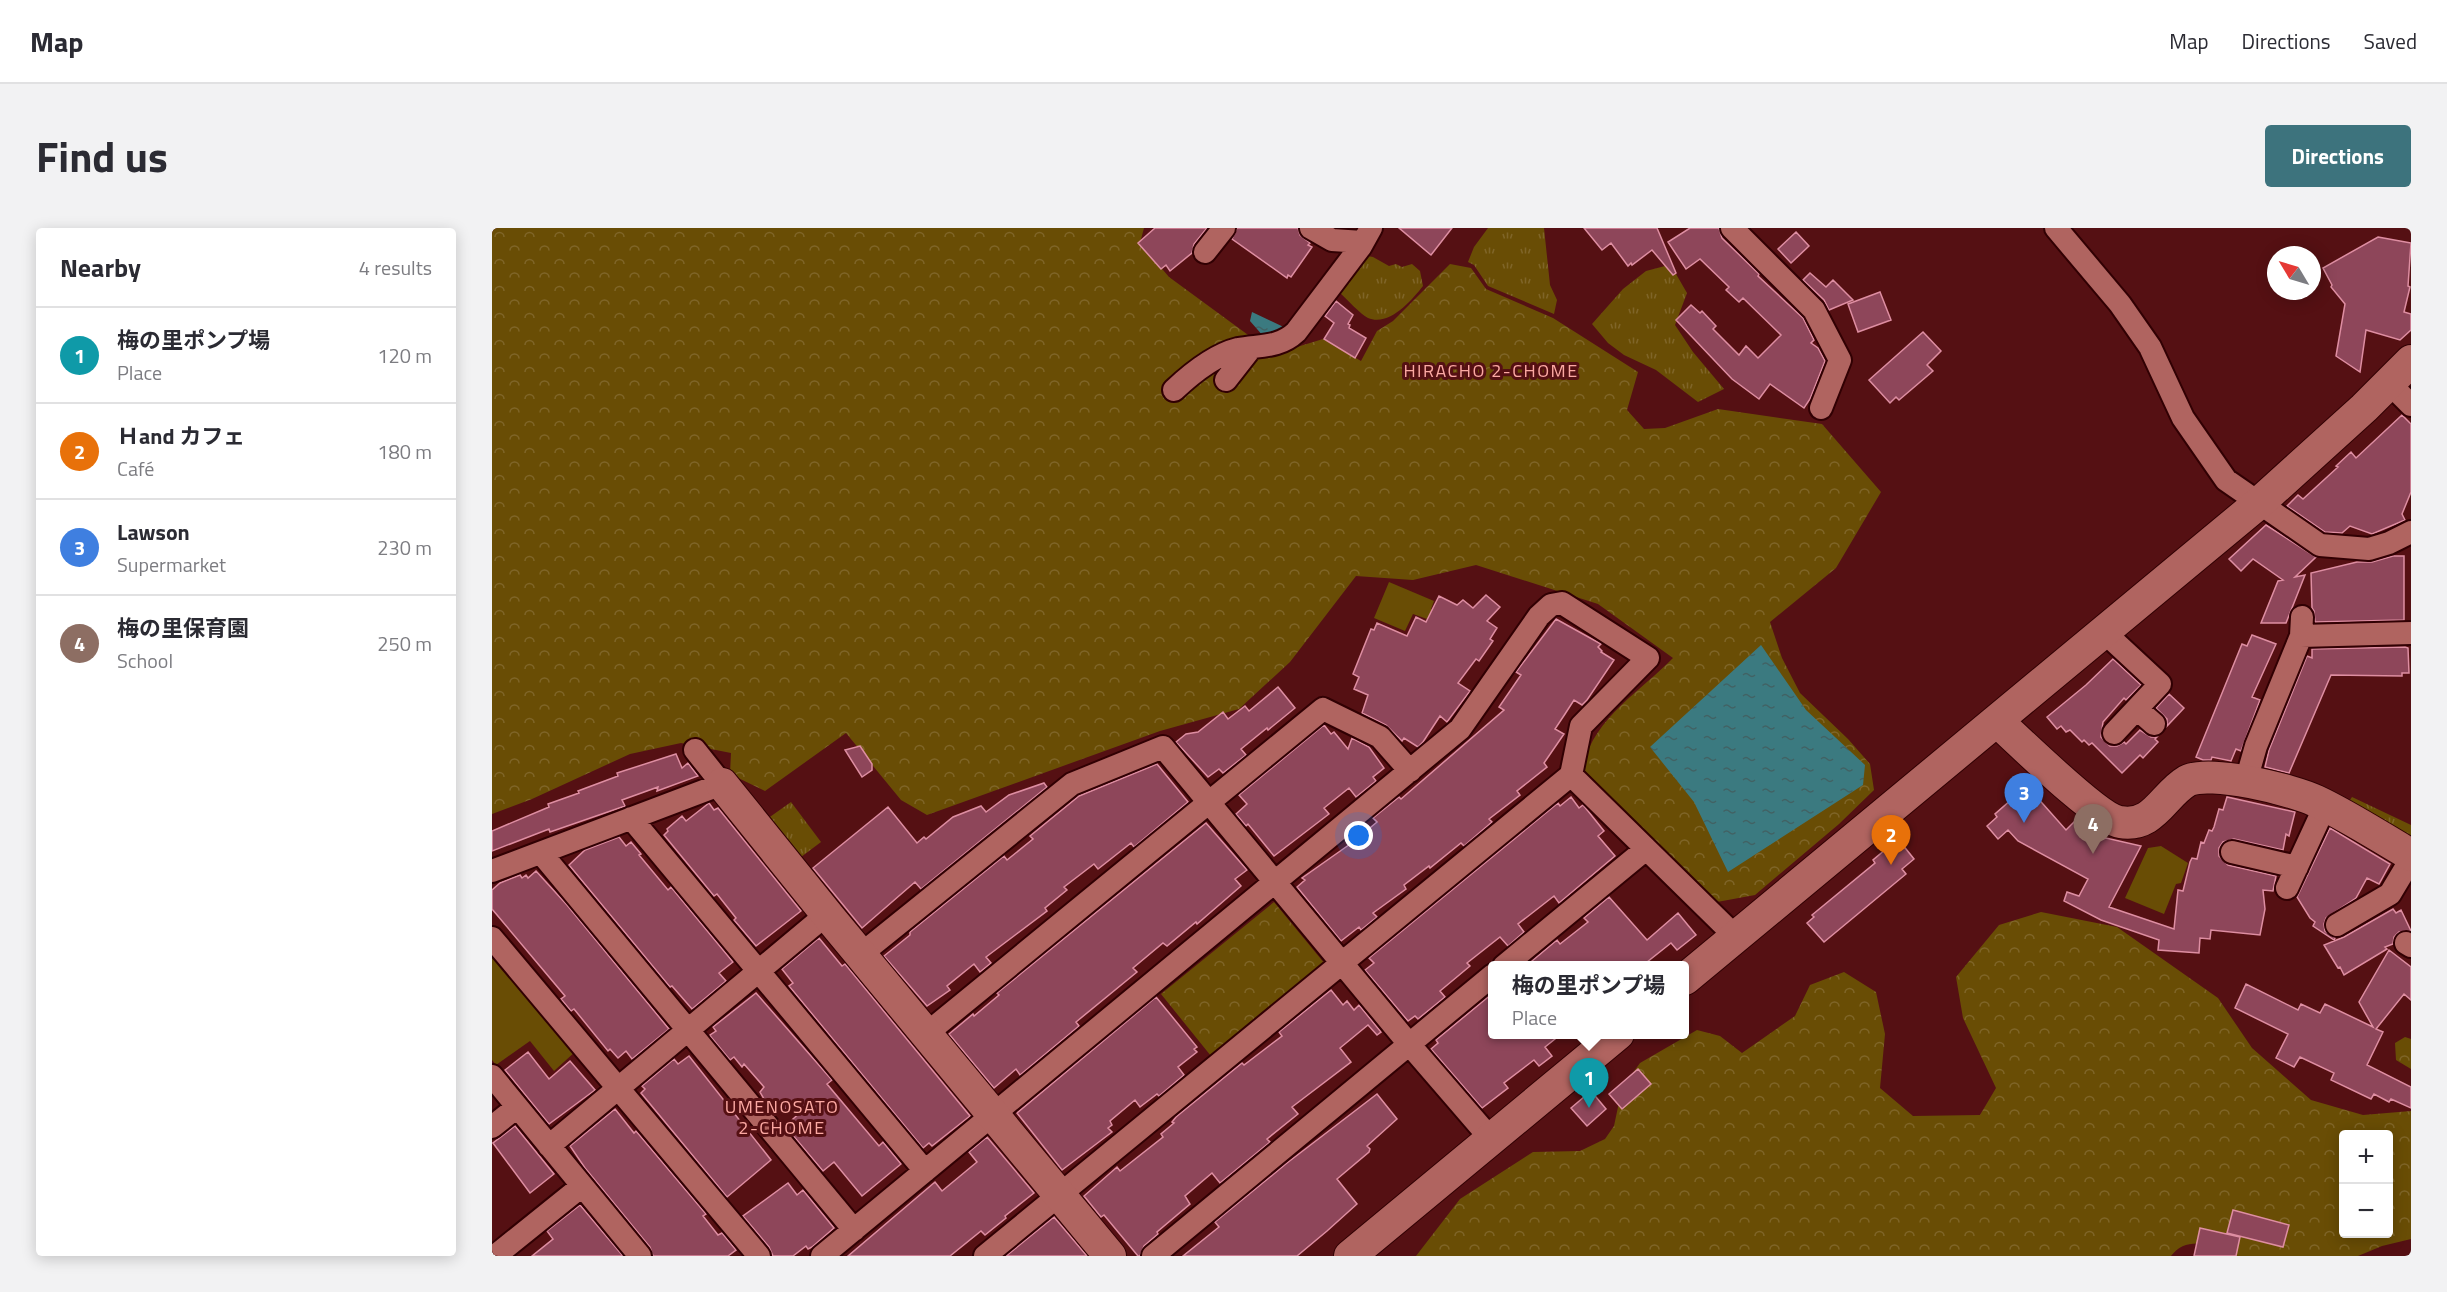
<!DOCTYPE html>
<html lang="en">
<head>
<meta charset="utf-8">
<style>
	body { margin:0; font-family:"Titillium Web","Noto Sans JP",sans-serif; background:#f2f2f3; color:#2b2b33 }
	.controls { position:absolute; right:18px; bottom:18px; display:grid; overflow:hidden; border-radius:6px; box-shadow:0 3px 15px #0003 }
	.controls button { width:54px; height:54px; display:grid; place-items:center; padding:0; border:0; border-bottom:2px solid #e1e1e2; background:#fff; color:#2b2b33; font:30px sans-serif }
	.compass { position:absolute; left:1775px; top:18px; width:54px; height:54px; border-radius:50%; background:#fff; box-shadow:0 3px 15px #0003; rotate:308deg }
	.you { position:absolute; left:867px; top:608px; width:21px; height:21px; margin:-15px; border:4px solid #fff; border-radius:50%; background:#1a73e8; box-shadow:0 0 0 9px #1a73e833 }
	.badge { display:grid; place-items:center; width:39px; height:39px; border-radius:50%; background:#3d737d; color:#fff; font-size:20px; font-weight:700 }
	.pin { position:absolute; translate:-50% -50px; filter:drop-shadow(0 2px 3px #0008) }
	.pin::after { content:''; position:absolute; top:32px; width:21px; height:18px; background:inherit; clip-path:polygon(0 0,100% 0,50% 100%) }
	.popup { position:absolute; left:996px; top:733px; width:201px; height:78px; box-sizing:border-box; display:grid; place-content:center; border-radius:6px; background:#fff; filter:drop-shadow(0 2px 4px #0005); font-size:20px; white-space:nowrap; color:#7c7c81 }
	.popup b { font-size:22px; color:#2b2b33 }
	.popup::after { content:''; position:absolute; left:50%; top:100%; margin-left:-12px; border:12px solid transparent; border-top-color:#fff }
	.list { margin:0; padding:0; list-style:none }
	h2 { display:flex; justify-content:space-between; align-items:center; height:78px; margin:0; padding:0 24px; font-size:26px }
	h2 small { font-size:20px; font-weight:400; color:#7c7c81 }
	.list li { display:grid; grid-template-columns:39px 1fr auto; gap:18px; align-items:center; box-sizing:border-box; height:96px; padding:0 24px; border-top:2px solid #e1e1e2 }
	.list b { display:block; font-size:22px; white-space:nowrap }
	.list p { margin:0; font-size:20px; white-space:nowrap; color:#7c7c81 }
	.list em { font-size:20px; font-style:normal; color:#7c7c81 }
	.map { position:relative; flex:none; width:1919px; height:1028px; overflow:hidden; border-radius:6px }
	header { display:flex; align-items:center; gap:36px; box-sizing:border-box; height:84px; padding:0 30px; background:#fff; border-bottom:2px solid #e1e1e2 }
	header strong { font-size:28px }
	nav { display:flex; gap:33px; margin-inline-start:auto; font-size:21px }
	.intro { display:flex; align-items:center; justify-content:space-between; box-sizing:border-box; height:144px; padding:0 36px }
	h1 { margin:0; font-size:42px }
	.button { padding:15px 27px; border-radius:6px; background:#3d737d; color:#fff; font-size:21px; font-weight:700 }
	main { display:flex; gap:36px; padding:0 36px }
	aside { flex:1; background:#fff; border-radius:6px; box-shadow:0 3px 15px #0003 }
	.map>svg:first-child { display:block }
</style>
</head>
<body>
<header>
<strong>Map</strong>
<nav><a>Map</a><a>Directions</a><a>Saved</a></nav>
</header>
<div class="intro"><h1>Find us</h1><a class="button">Directions</a></div>
<main>
<aside>
<h2>Nearby<small>4 results</small></h2>
<ul class="list">
<li><span class="badge" style="background:#0f9aa8">1</span><div><b>梅の里ポンプ場</b><p>Place</p></div><em>120 m</em></li>
<li><span class="badge" style="background:#e8710a">2</span><div><b>Ｈand カフェ</b><p>Café</p></div><em>180 m</em></li>
<li><span class="badge" style="background:#3f7fe0">3</span><div><b>Lawson</b><p>Supermarket</p></div><em>230 m</em></li>
<li><span class="badge" style="background:#8d6e63">4</span><div><b>梅の里保育園</b><p>School</p></div><em>250 m</em></li>
</ul>
</aside>
<div class="map">
<svg width="1919" height="1028" viewBox="0 0 1919 1028">
	<defs>
		<pattern id="grass-tufts" width="24" height="20" patternUnits="userSpaceOnUse" patternTransform="scale(1.5)"><rect width="24" height="20" fill="#694d05"/><path d="M3 7l-1-3M5 7V3M7 7l1-3M15 17l-1-3M17 17v-4M19 17l1-3" fill="none" stroke="#7f6528"/></pattern>
		<pattern id="forest-crowns" width="20" height="18" patternUnits="userSpaceOnUse" patternTransform="scale(1.5)"><rect width="20" height="18" fill="#694d05"/><path d="M2 6a3 3 0 1 1 6 0M12 15a3 3 0 1 1 6 0" fill="none" stroke="#7f6528"/></pattern>
		<pattern id="water-ripples" width="26" height="14" patternUnits="userSpaceOnUse" patternTransform="scale(1.5)"><rect width="26" height="14" fill="#3b7a80"/><path d="M2 4q2-2 4 0t4 0M15 11q2-2 4 0t4 0" fill="none" stroke="#416264"/></pattern>
	</defs>
	<rect width="100%" height="100%" fill="#551013"/>
	<path fill="url(#grass-tufts)" d="M996 0H1052L1058 57 1065 72 1062 86 996 58 982 37 976 34 982 19Z
		M870 27 881 29 897 38 904 36 910 39 920 36 928 43 931 58C920 72 897 99 876 90 868 86 855 71 847 64Z
		M1173 38 1184 46 1195 65 1183 97 1201 124 1232 161 1206 174 1164 142 1132 127 1116 115 1100 96 1131 61 1154 43Z
		M1860 569 1919 597V614L1854 578Z
		M299 574 329 614 305 632 275 591Z"/>
	<path fill="url(#forest-crowns)" fill-rule="evenodd" d="M0 0H652L648 15 677 49 782 126 831 111 869 133 885 103 901 93 958 36 979 40 994 61 1061 90 1146 144 1135 182 1152 201 1173 200 1226 181 1330 196 1389 264 1344 340 1278 394 1290 430 1308 465 1356 511 1378 536 1382 562 1347 596 1263 667 1225 674 1091 541C1098 493 1150 462 1181 430L1106 376 984 337 921 352 864 348 798 434 747 481 668 503 435 587 409 572 354 505 273 563 238 546 239 525 189 515 138 526 40 571 0 586Z
		M782 674 833 736 719 828 669 766Z
		M1549 684 1625 699 1726 770 1760 820 1819 872 1871 887 1919 883V1011L1890 1018 1866 1028H1741C1723 1016 1694 1007 1679 1028H924L968 971 1041 924 1088 923 1113 911 1122 898 1130 860 1148 835 1205 802 1228 808 1250 825 1303 788 1318 757 1352 744 1384 764 1393 806 1388 860 1421 888 1488 887 1504 860 1471 790 1464 749 1507 697ZM1852 906H1896V1006H1852Z
		M1913 809 1919 811V841L1904 832 1903 815Z"/>
	<path fill="#694d05" d="M897 354 942 373 939 381 953 387 949 396 921 386 913 403 882 390Z
		M1669 618 1696 635 1689 655 1684 656 1672 686 1633 670 1656 620Z
		M0 725 84 823 62 843 38 813 4 837 0 832Z"/>
	<path fill="url(#water-ripples)" d="M760 84 800 103 772 109 758 93Z
		M1269 417 1314 482 1373 537 1371 557 1236 644 1202 574 1158 519Z"/>
	<path fill="#8e465a" stroke="#de8ea2" stroke-width="1.5" d="M663 0H715L702 16 700 25 678 43 674 37 669 41 646 15Z
		M745 0H806L808 7 818 15 816 17 820 19 799 49 796 47 795 50 740 11Z
		M907 0H960L939 27Z
		M1092 0H1165L1184 45 1181 47 1160 22 1140 37 1139 35 1136 38 1119 15 1110 22Z
		M1198 0H1227L1230 10 1267 46 1266 48 1311 90 1322 112 1319 115 1326 120 1333 133 1318 171 1312 180 1278 156 1267 171 1240 151 1184 92 1199 77 1208 85 1210 83 1224 98 1221 101 1247 127 1254 118 1266 130 1289 107 1251 70 1247 74 1234 62 1237 59 1208 31 1194 41 1176 14Z
		M1304 4 1317 18 1299 35 1286 21Z
		M1886 9 1919 15 1916 58 1918 59 1912 84 1919 86V102L1908 112 1874 102 1868 144 1844 128 1853 76 1839 59 1840 57 1831 40Z
		M1318 45 1334 59 1341 52 1361 72 1337 82 1332 72 1311 52Z
		M1388 64 1399 92 1366 104 1356 76Z
		M844 73 861 87 856 96 858 97 857 100 874 110 863 130 832 111 842 95 833 88Z
		M1431 104 1449 123 1435 137 1441 143 1407 172 1404 169 1398 175 1377 152Z
		M1910 187 1919 196V264L1910 286 1913 292 1880 306 1858 298 1850 305 1833 304 1795 278 1806 267 1811 271 1846 239 1844 238 1859 224 1864 230Z
		M1774 297 1824 329 1803 349 1813 347 1794 395H1769L1786 353 1791 352 1761 331 1749 343 1737 331Z
		M1901 328H1912V392L1823 394 1822 383 1820 380 1819 345 1865 334H1880Z
		M994 367 1008 379 995 393 1005 400 998 411 1001 413 987 433 984 431 966 455 978 463 955 494 948 488 931 514 926 519 912 510 910 513 894 497 870 485 876 467 862 461 867 449 861 446 879 401 882 402 885 395 915 408 924 389 934 394 947 368 965 377 971 372 981 380Z
		M1064 391 1109 416 1106 419 1110 423 1109 424 1122 432 1095 472 1090 477 1082 472 1073 486 1063 501 1072 506 1052 535 1055 539 1025 563 1028 567 997 591 1000 594 972 618 969 615 938 640 937 638 912 657 914 661 881 685 885 689 869 702 867 699 849 713 805 659 813 652 810 650 861 614 885 594 881 590 907 569 909 571 1012 482 1007 479 1029 447 1024 444Z
		M1760 407 1784 416 1760 469 1768 472 1749 523 1744 521 1739 533 1720 529 1719 532H1711L1704 529 1750 416 1755 418Z
		M1913 419 1916 420 1917 445H1910V448L1839 447 1797 545 1773 539 1777 522 1815 428 1820 430V421Z
		M1621 431 1649 457 1634 472 1632 470 1611 494 1609 509 1618 518H1625L1632 514 1634 516 1648 502 1659 509H1665L1663 511 1666 514 1651 530 1648 527 1630 545 1600 515 1597 517 1592 512 1590 514 1578 502 1574 504 1569 498 1565 501 1555 489 1594 457Z
		M786 459 803 480 776 502 775 500 749 521 754 527 731 545 727 541 716 549 684 514 694 506 706 504 731 484 736 491 753 478 757 483Z
		M1677 466 1692 480 1675 498V491L1664 480Z
		M832 497 839 506 842 504 856 521 860 510 877 519 892 540 881 549 884 553 864 569 857 560 832 580 837 586 782 628 756 596 754 598 744 586 755 576 747 567Z
		M368 518 380 536V542L370 549 353 522Z
		M184 526 190 540 196 535 206 548 165 563 166 559 130 572 133 578 58 604 57 601 0 623V603L57 579 56 576 87 565 86 563 126 548 125 545Z
		M665 536 696 574 642 619 639 615 606 641 602 636 572 659 575 662 553 680 555 683 494 729 499 735 488 744 482 736 455 758 458 762 435 778 392 728 418 707V704L512 628 515 632 541 611 538 608 587 568Z
		M552 555 555 559 429 661 423 654 370 700 321 640 396 579 425 615 432 609 434 611 461 589 489 578 494 584 517 567Z
		M1535 558 1574 602 1586 590 1608 612 1614 610 1649 618 1617 679 1682 701 1686 662 1691 663 1698 634 1700 630 1705 631 1709 614 1712 615 1717 602 1720 603 1722 599 1727 581 1731 582 1735 569 1803 584 1797 608 1794 606 1791 622 1742 611 1731 614 1727 620V628L1736 637 1784 648 1781 663 1771 662 1773 681 1768 707 1719 702 1718 711 1708 710 1707 725 1666 722 1667 712 1609 692 1572 673 1575 664 1587 668 1596 651 1526 613 1516 602 1506 611 1495 598 1505 589 1503 586Z
		M1079 569 1087 580 1091 577 1096 583 1112 603 1106 608 1123 628 1067 675 1062 668 1026 696 1032 704 1016 718 1008 709 975 735 978 738 948 763 953 769 926 791 923 788 916 793 873 742 882 735 877 730 1066 575 1068 578Z
		M217 575 222 582 226 580 309 683 264 718 242 692 244 690 225 666 222 668 172 607 176 603 175 601 190 588 194 593Z
		M714 595 755 642 743 651 749 658 705 696 704 694 675 718 671 715 641 740 645 744 584 794 587 798 528 847 524 841 502 860 457 806 481 786 482 788 507 767 505 765Z
		M1838 600 1898 636 1887 656 1875 650 1864 670 1834 690 1832 696 1833 703 1843 710 1842 712 1821 698 1823 694 1818 690 1805 669Z
		M127 609 134 618 139 614 149 626 147 627 176 662 179 659 241 734 227 745 234 753 200 781 180 758 178 759 77 637 93 622Z
		M1406 611 1422 631 1410 641 1414 646 1332 714 1315 695 1322 689 1320 687 1383 635 1381 632Z
		M44 643 75 677 177 801 140 831 134 823 126 830 118 821 116 823 82 781 79 783 69 771 73 768 0 681V662L8 655 28 647 30 650 34 647 36 650Z
		M1117 669 1155 712 1186 685 1204 707 1185 722 1179 715 1150 738H1034L1065 712 1068 716 1096 694 1092 690Z
		M1901 681 1904 685 1909 682 1919 703 1907 704 1902 709 1901 716 1893 719 1895 721 1852 747 1848 739 1846 740 1832 717 1852 709Z
		M327 710 350 738 353 736 478 888 440 918 437 915 431 920 297 758 301 755 290 741Z
		M1897 722 1919 739V772L1912 766 1884 801 1891 804 1875 837 1919 859V880L1899 871 1897 874 1882 866 1879 871 1839 852 1842 845 1808 829 1802 839 1784 830 1796 806 1743 780 1754 756 1806 782 1809 776 1828 785 1833 776 1881 799 1867 774Z
		M839 762 851 777 855 773 862 782 867 777 889 804 885 807 876 797 848 820 859 834 800 879 806 886 775 911 778 914 728 955 720 945 693 968 698 976 665 1004 666 1006 652 1018 648 1028H646L612 987 609 989 592 968 625 939 628 943 671 909 669 906 682 895 680 894 684 889 750 835 752 837 790 808 787 804Z
		M264 765 340 852 335 856 387 918 391 914 409 936 370 968 342 934 331 943 293 898 310 883 276 878 268 864 272 859 252 836 250 839 242 829 238 832 219 809 218 807 224 803 221 799Z
		M1001 765V807H1068L1053 819 1060 828 1047 838 1042 832 1012 855 1016 860 990 880 939 821 946 815 944 812Z
		M664 769 705 819 702 821 705 824 686 839 692 847 667 868 665 866 648 879 643 872 618 893 620 897 616 900 620 904 570 942 525 885Z
		M36 824 57 851 78 833 103 862 57 896 13 842Z
		M197 828 279 932 235 969 149 865 153 861 150 858 182 831 186 836Z
		M1146 841 1159 856 1130 881 1117 866Z
		M1099 863 1114 881 1095 898 1079 880Z
		M885 866 905 891 875 918 878 921 877 924 845 951 865 976 835 1003 805 1028H691L727 999 723 994 795 935Z
		M123 881 142 905 144 903 214 986 211 988 226 1007 230 1005 244 1022 236 1028H161L158 1019 93 940 78 918Z
		M23 898 62 946 38 965 1 915Z
		M495 909 542 965 513 988 514 990 493 1007 489 1003 458 1028H356L443 954 450 963 485 934 477 924Z
		M296 955 305 967 311 962 342 1000 320 1019 316 1021 314 1018 301 1028H281L277 1019 251 988Z
		M88 977 131 1028H40L61 1011 55 1003Z
		M1741 982 1797 997 1791 1019 1735 1005Z
		M562 989 595 1028H514Z
		M1708 1000 1748 1009 1744 1028H1702Z"/>
	<g fill="none" stroke-linecap="round" stroke-linejoin="round">
		<g stroke="#310003" stroke-width="26">
			<path id="street" d="M819 0 840 12 871 14
				M1240 0 1322 82 1348 132 1329 180
				M1564 0 1628 76 1658 119 1691 190 1734 252 1828 317 1877 321 1897 315 1919 304
				M713 24 732 0
				M734 152 759 120
				M1897 155 1919 177
				M682 162C700 145 722 127 746 121 768 117 787 120 804 104L869 18 879 0
				M1612 404 1668 456 1622 505
				M1809 408 1919 405
				M1645 481 1662 496
				M1079 547 1244 709
				M1754 553 1764 518 1809 408 1810 389
				M139 590 433 943
				M1740 624 1805 639
				M49 625 362 1002
				M0 643 230 556 203 522
				M1795 660 1833 578
				M1845 697 1898 666 1919 631
				M0 710 267 1028
				M1914 715 1919 718
				M368 727 580 556 671 519 917 816 999 911
				M1012 738 1154 621
				M434 806 831 481 888 509 918 543
				M0 848 148 1028
				M0 899 25 879
				M57 918 335 686
				M3 1028 90 958
				M330 1028 968 501 1047 388 1059 377 1070 375 1156 430 1089 498 1079 547 493 1028
				M661 1028 1001 747"/>
		</g>
		<g stroke="#310003" stroke-width="34">
			<path id="secondary" d="M1505 493C1527 513 1606 591 1628 594 1662 600 1671 567 1695 553 1717 541 1801 562 1824 573 1856 588 1888 609 1919 627
				M230 556 338 690 618 1028
				M1193 751 1767 275 1872 180 1919 133
				M858 1028 1126 806"/>
		</g>
		<use href="#street" stroke="#b06460" stroke-width="22"/>
		<use href="#secondary" stroke="#b06460" stroke-width="32"/>
	</g>
	<g text-anchor="middle" dominant-baseline="central" stroke-width="6" stroke-linejoin="round" paint-order="stroke">
		<g font-size="18" letter-spacing="1.5" fill="#fca9a3" stroke="#551013">
			<text x="999" y="142">HIRACHO 2-CHOME</text>
			<text x="290" y="878">UMENOSATO<tspan x="290" dy="21">2-CHOME</tspan></text>
		</g>
	</g>
</svg>
<div class="controls">
<button>+</button>
<button>−</button>
</div>
<svg class="compass" viewBox="-18 -18 36 36"><path d="M0-13l5 13h-10z" fill="#e53935"/><path d="M0 13l5-13h-10z" fill="#7c7c81"/></svg>
<div class="you"></div>
<div class="pin badge" style="left:1097px;top:880px;background:#0f9aa8">1</div>
<div class="popup"><b>梅の里ポンプ場</b>Place</div>
<div class="pin badge" style="left:1399px;top:637px;background:#e8710a">2</div>
<div class="pin badge" style="left:1532px;top:595px;background:#3f7fe0">3</div>
<div class="pin badge" style="left:1601px;top:626px;background:#8d6e63">4</div>
</div>
</main>
</body>
</html>
